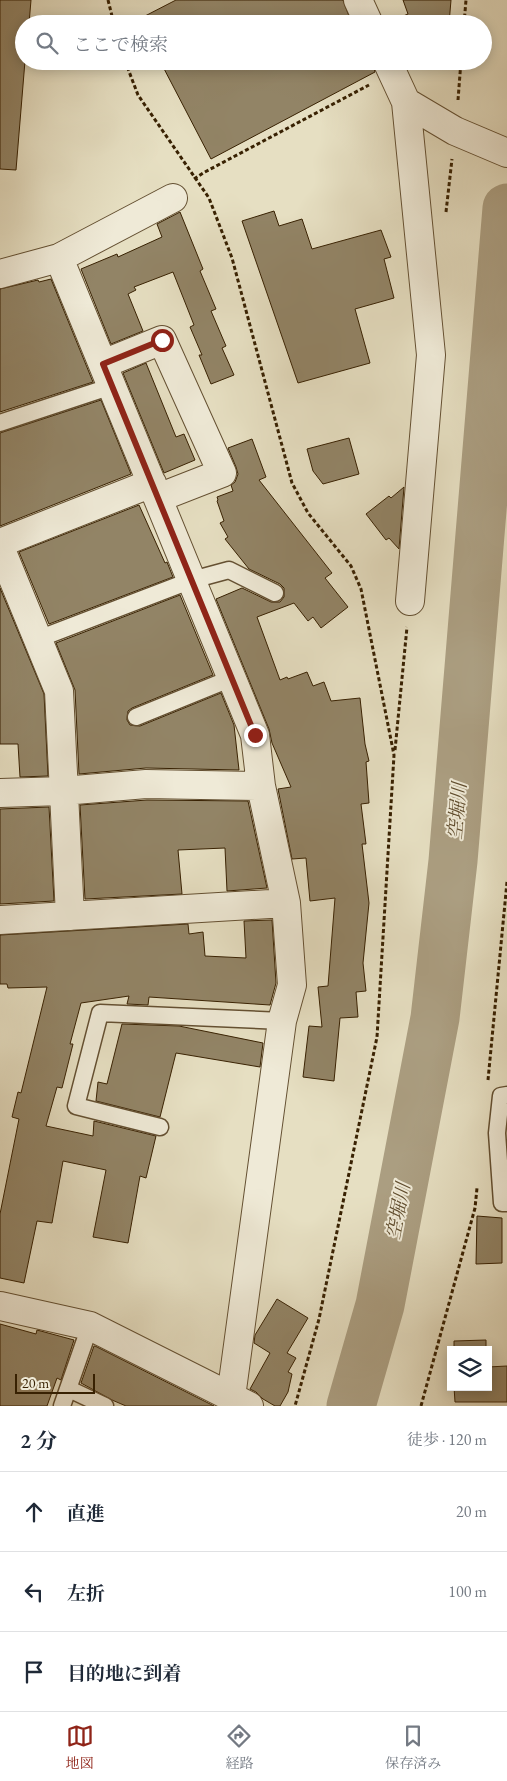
<!DOCTYPE html>
<html lang="ja">
<head>
<meta charset="utf-8">
<style>
	body { margin:0; font-family:"EB Garamond","Noto Serif JP",serif; background:#f6f6f7; color:#1f2937 }
	.controls { position:absolute; right:15px; bottom:15px; display:grid; overflow:hidden; border-radius:0px; box-shadow:0 2px 12px #0003 }
	.controls button { width:45px; height:45px; display:grid; place-items:center; padding:0; border:0; border-bottom:1px solid #e0e1e3; background:#fff; color:#1f2937; font:25px sans-serif }
	.scale { position:absolute; left:15px; bottom:12px; width:80px; box-sizing:border-box; padding-left:5px; border:2px solid #382102; border-top:0; font-size:14px; line-height:18px; white-space:nowrap; color:#382102; -webkit-text-stroke:4px #efead7; paint-order:stroke }
	.stop { position:absolute; width:15px; height:15px; margin:-11px; border:4px solid #8f2418; border-radius:50%; background:#fff }
	.stop.end { background:#8f2418; border-color:#fff; box-shadow:0 1px 5px #0008 }
	.list { margin:0; padding:0; list-style:none }
	h2 { display:flex; justify-content:space-between; align-items:center; height:65px; margin:0; padding:0 20px; font-size:21px }
	h2 small { font-size:16px; font-weight:400; color:#747a83 }
	.list li { display:grid; grid-template-columns:32px 1fr auto; gap:15px; align-items:center; box-sizing:border-box; height:80px; padding:0 20px; border-top:1px solid #e0e1e3 }
	.list b { display:block; font-size:19px; white-space:nowrap }
	.list em { font-size:16px; font-style:normal; color:#747a83 }
	.icon { flex:none; width:28px; height:28px; fill:none; stroke:currentColor; stroke-width:2; stroke-linecap:round; stroke-linejoin:round }
	.map { position:relative; flex:none; width:507px; height:1406px; overflow:hidden }
	.search { position:absolute; background:#fff; box-shadow:0 2px 12px #0003; left:15px; right:15px; top:15px; height:55px; display:flex; align-items:center; gap:12px; box-sizing:border-box; padding:0 18px; border-radius:28px; color:#747a83; font-size:19px }
	.sheet { height:305px; background:#fff }
	nav { display:flex; justify-content:space-around; align-items:center; box-sizing:border-box; height:70px; border-top:1px solid #e0e1e3; background:#fff; font-size:14px; color:#747a83 }
	nav a { display:grid; justify-items:center; gap:2px }
	nav .on { color:#8f2418 }
	.map>svg:first-child { display:block }
</style>
</head>
<body>
<div class="map">
<svg width="507" height="1406" viewBox="0 0 507 1406">
	<rect width="100%" height="100%" fill="#e6dfc2"/>
	<filter id="stains"><feTurbulence type="fractalNoise" baseFrequency=".004" numOctaves="4"/><feColorMatrix values="0 0 0 0 .2 0 0 0 0 .09 0 0 0 0 .02 0 0 0 .5 -.17"/></filter>
	<radialGradient id="worn" r=".72"><stop offset=".6" stop-color="#630" stop-opacity="0"/><stop offset="1" stop-color="#630" stop-opacity=".3"/></radialGradient>
	<g fill="none" stroke-linecap="round" stroke-linejoin="round">
		<path stroke="#ab9e81" stroke-width="49" d="M351 1406 380 1305 435 1018 453 861 507 208"/>
	</g>
	<path fill="#928466" stroke="#382102" d="M0 0H31L29 24H24V61H25L16 170 0 169Z
		M176 0H343L352 24H147L145 16Z
		M403 0H451L449 24H398L396 19 408 14Z
		M160 61H372L375 72 211 159Z
		M274 211 279 226 302 219 312 249 381 230 391 257 384 259 394 298 355 309 370 363 298 383 242 221Z
		M180 212 203 269 200 271 216 309 211 311 226 346 222 348 234 375 211 384 199 355H202L190 327 194 325 173 272 134 287 136 290 128 294 143 331 111 344 81 269 117 254 118 257 162 237 157 224Z
		M51 279 93 382 0 412V289L38 280 39 282Z
		M146 363 176 437 184 434 195 460 164 473 123 373Z
		M101 400 131 474 0 526V433Z
		M349 438 359 474 323 484 313 471 307 449Z
		M252 439 266 477 259 480 332 573 325 578 348 607 321 628 313 617 308 621 294 603 257 617 280 680 287 677 288 679 307 672 313 686 324 682 331 701 360 698 365 744 369 761 366 762 369 803 361 804 366 844H362L369 903 363 963 366 991 356 992 358 1017 340 1018 334 1081 303 1077 309 1026 322 1027 318 987 328 986 335 898 310 901 306 858 292 859 278 789 291 787 272 743 269 729 216 599 242 588 271 602H280L284 597V588L280 584 249 569 225 539 228 537 220 523 224 521 217 501 218 500 217 497 233 491 231 485 235 482 238 474 236 467 228 448Z
		M404 487 399 549 389 538 386 540 366 514 389 496 391 498Z
		M139 505 165 563 167 562 173 577 49 624 19 552Z
		M0 588 44 694 48 776 20 777 18 744H0Z
		M180 595 213 675 132 708 128 711 127 720 130 725 140 726 221 693 234 725 239 770 146 768 79 774 75 690 56 643Z
		M147 800 248 801 267 888 227 891 225 848 178 850 182 894 85 899 80 805Z
		M49 807 54 901 0 904V809Z
		M272 920 276 983 270 1005 149 997 148 1005 127 1004 129 996 81 1003 70 1044H73L62 1088 57 1087 46 1126 93 1136 94 1121 156 1136 146 1178 140 1176 128 1243 93 1237 106 1170 63 1161 52 1223 37 1221 24 1283 0 1278V1214L19 1119 12 1117 18 1092 21 1093 47 987 8 988 7 984H0V935L188 924 189 934 203 932 205 956 246 958 244 921Z
		M122 1024 179 1026 263 1043 260 1067 176 1053 160 1117 96 1101 98 1082 107 1084Z
		M477 1216 502 1218V1263L476 1264Z
		M277 1299 308 1318 287 1353 296 1358 288 1372 292 1374 288 1392 280 1406H275L263 1399 256 1392 250 1389 270 1353 254 1343 255 1335Z
		M0 1324 36 1334 37 1330 74 1340 61 1380 57 1378 47 1406H0Z
		M486 1340V1350H454V1341Z
		M94 1346H95L214 1406H126L112 1400 81 1383Z
		M507 1366V1402H455L454 1387H488V1367Z"/>
	<g fill="none" stroke-linecap="round" stroke-linejoin="round">
		<g stroke="#645032" stroke-width="19">
			<path id="service" d="M0 423 112 386
				M38 639 192 580 229 570 275 593
				M136 717 232 678
				M507 1095 501 1096 497 1133 502 1203H507
				M160 1127 76 1106 100 1013 282 1021
				M69 1389 105 1406
				M62 1406 90 1326"/>
		</g>
		<g stroke="#645032" stroke-width="30">
			<path id="minor" d="M358 0 369 24
				M387 61 406 102 455 131 507 153
				M406 102 431 355 410 601
				M59 258 255 735 261 786 286 903 292 985 282 1021 231 1397
				M0 274 59 258 173 198
				M103 364 162 340 222 473 158 498
				M0 543 152 483
				M0 547 59 691 70 916
				M0 793 63 791 146 784 261 786
				M0 920 286 903
				M0 1306 90 1326 249 1406"/>
		</g>
		<path stroke="#382102" stroke-width="3" stroke-dasharray="4 2.5" stroke-linecap="butt" d="M108 0 114 24
			M464 24 466 0
			M125 61 138 95 209 198 232 258 292 483 308 513 351 566 361 589 394 755 377 1037 319 1319 295 1406
			M458 100 461 61
			M194 179 203 173 369 85
			M446 212 452 159
			M395 750 407 627
			M488 1080 507 882
			M421 1406 475 1208 477 1188"/>
		<use href="#service" stroke="#efead7" stroke-width="16"/>
		<use href="#minor" stroke="#efead7" stroke-width="28"/>
	</g>
	<g fill="none" stroke-linecap="round" stroke-linejoin="round">
		<path stroke="#8f2418" stroke-width="6" d="M162 340 103 364 255 735"/>
	</g>
	<g text-anchor="middle" dominant-baseline="central" stroke-width="4" stroke-linejoin="round" paint-order="stroke">
		<g font-size="19" font-style="italic" fill="#604d2e" stroke="#efead7">
			<text transform="translate(457 811) rotate(-85)">空堀川</text>
			<text transform="translate(398 1211) rotate(-79)">空堀川</text>
		</g>
	</g>
	<rect width="100%" height="100%" filter="url(#stains)"/>
	<rect width="100%" height="100%" fill="url(#worn)"/>
</svg>
<div class="controls">
<button><svg class="icon" aria-label="layers" viewBox="0 0 24 24"><path d="M12 4l9 5-9 5-9-5zM3 14l9 5 9-5"/></svg></button>
</div>
<div class="scale">20 m</div>
<div class="stop" style="left:162px;top:340px"></div>
<div class="stop end" style="left:255px;top:735px"></div>
<div class="search"><svg class="icon" aria-label="search" viewBox="0 0 24 24"><circle cx="10" cy="10" r="6"/><path d="M15 15l6 6"/></svg>ここで検索</div>
</div>
<section class="sheet">
<h2>2 分<small>徒歩 · 120 m</small></h2>
<ul class="list">
<li><svg class="icon" aria-label="ahead" viewBox="0 0 24 24"><path d="M12 20V5M6 11l6-6 6 6"/></svg><div><b>直進</b></div><em>20 m</em></li>
<li><svg class="icon" aria-label="left" viewBox="0 0 24 24"><path d="M17 20v-9H6M10 6l-5 5 5 5"/></svg><div><b>左折</b></div><em>100 m</em></li>
<li><svg class="icon" aria-label="arrive" viewBox="0 0 24 24"><path d="M6 21V4h12l-3 4 3 4H6"/></svg><div><b>目的地に到着</b></div></li>
</ul>
</section>
<nav>
<a class="on"><svg class="icon" aria-label="map" viewBox="0 0 24 24"><path d="M3 6l6-2 6 2 6-2v14l-6 2-6-2-6 2zM9 4v14M15 6v14"/></svg>地図</a>
<a><svg class="icon" aria-label="directions" viewBox="0 0 24 24"><path d="M12 3l9 9-9 9-9-9zM9 14v-3h6M13 9l2 2-2 2"/></svg>経路</a>
<a><svg class="icon" aria-label="saved" viewBox="0 0 24 24"><path d="M7 4h10v16l-5-4-5 4z"/></svg>保存済み</a>
</nav>
</body>
</html>
